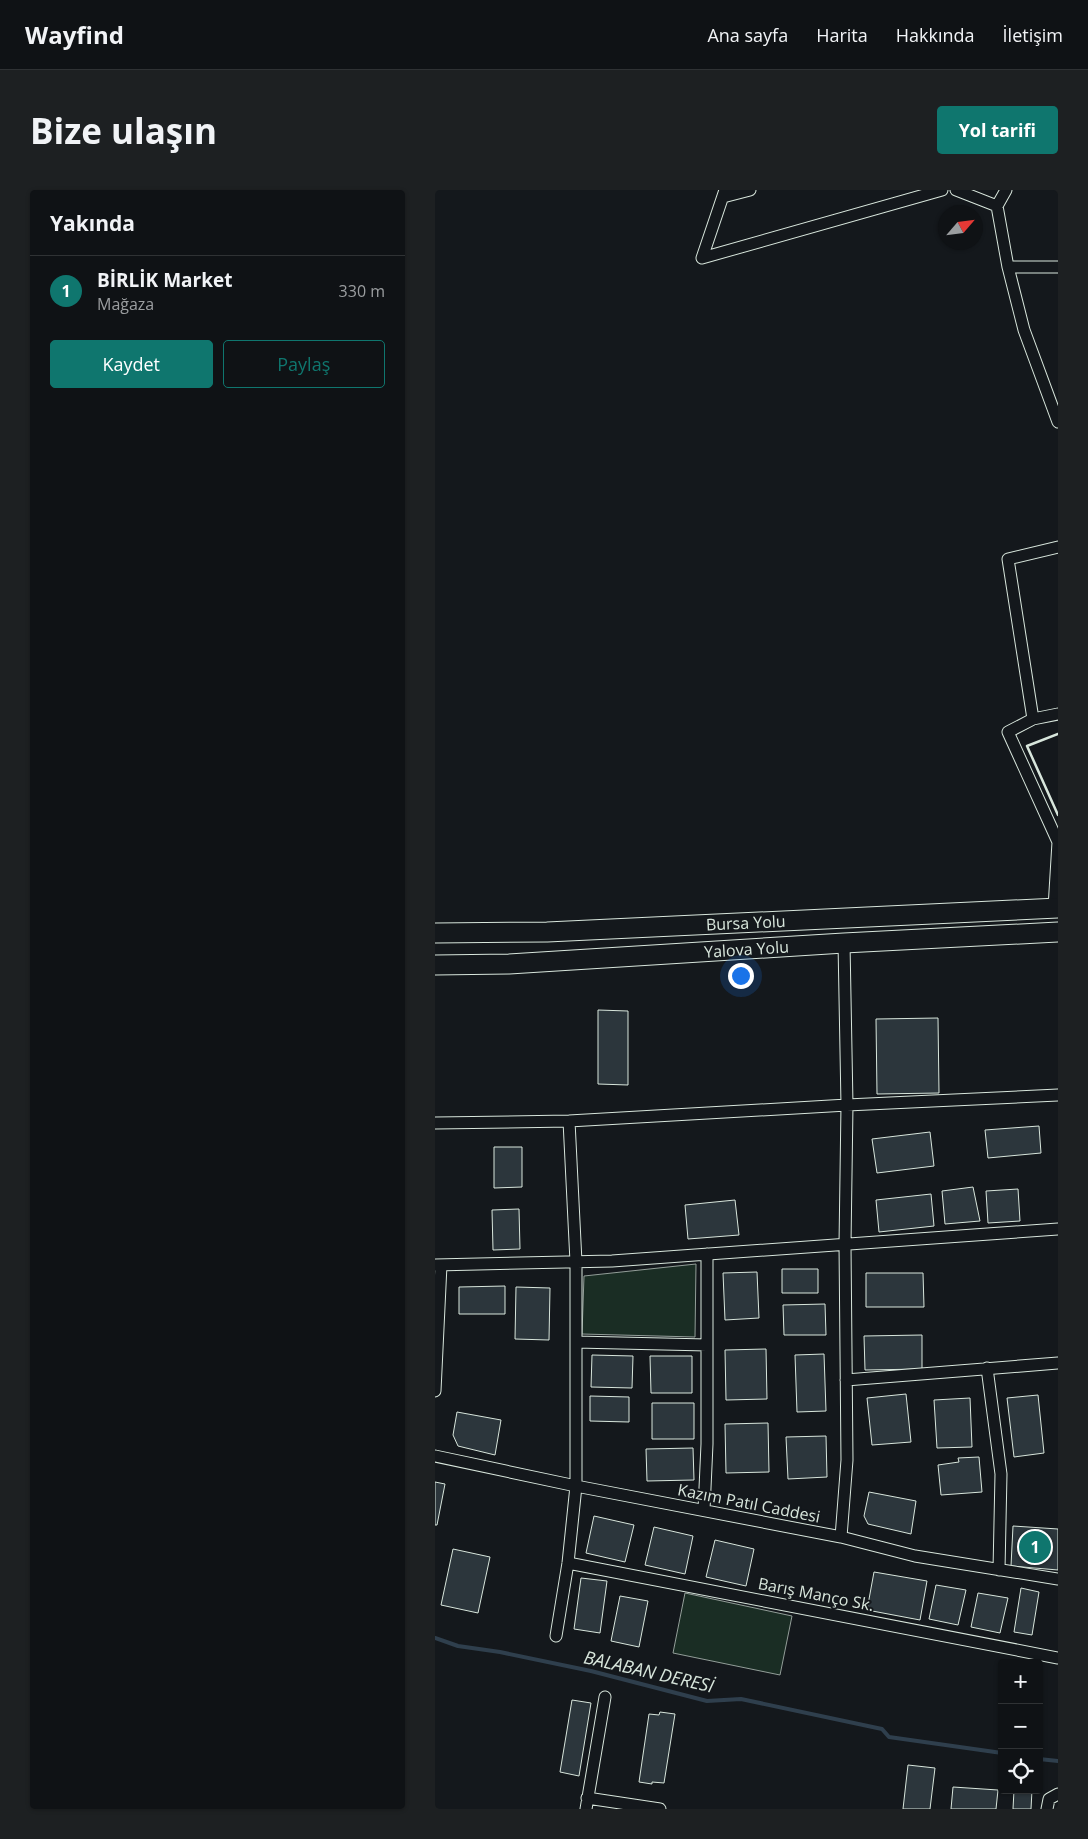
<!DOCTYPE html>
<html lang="tr">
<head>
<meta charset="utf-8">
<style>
	body { margin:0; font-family:"Open Sans",sans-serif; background:#1d2022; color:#f1f3f6 }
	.controls { position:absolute; right:15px; bottom:15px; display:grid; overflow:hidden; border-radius:5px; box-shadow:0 1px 4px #0004 }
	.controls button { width:45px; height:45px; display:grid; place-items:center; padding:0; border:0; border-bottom:1px solid #2f3234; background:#0f1215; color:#f1f3f6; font:25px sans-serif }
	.compass { position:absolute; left:503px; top:15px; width:45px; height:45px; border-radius:50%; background:#0f1215; box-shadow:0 1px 4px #0004; rotate:62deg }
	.you { position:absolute; left:305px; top:785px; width:18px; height:18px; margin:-12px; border:4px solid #fff; border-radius:50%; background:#1a73e8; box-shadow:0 0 0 8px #1a73e833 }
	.badge { display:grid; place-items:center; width:32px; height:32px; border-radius:50%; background:#0f766e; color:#fff; font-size:16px; font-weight:700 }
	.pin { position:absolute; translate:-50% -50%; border:2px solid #fff; box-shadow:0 1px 5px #0006 }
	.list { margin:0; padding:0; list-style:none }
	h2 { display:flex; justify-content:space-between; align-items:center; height:65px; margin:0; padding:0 20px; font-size:21px }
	h2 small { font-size:16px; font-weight:400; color:#9b9ea0 }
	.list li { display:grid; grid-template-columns:32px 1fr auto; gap:15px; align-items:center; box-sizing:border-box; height:70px; padding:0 20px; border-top:1px solid #2f3234 }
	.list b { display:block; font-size:19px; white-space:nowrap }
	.list p { margin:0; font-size:16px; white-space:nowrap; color:#9b9ea0 }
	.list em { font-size:16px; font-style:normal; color:#9b9ea0 }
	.actions { display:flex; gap:10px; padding:15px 20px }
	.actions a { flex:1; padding:11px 0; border:1px solid #0f766e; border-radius:5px; text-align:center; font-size:18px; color:#0f766e }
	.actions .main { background:#0f766e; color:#fff }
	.icon { flex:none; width:28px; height:28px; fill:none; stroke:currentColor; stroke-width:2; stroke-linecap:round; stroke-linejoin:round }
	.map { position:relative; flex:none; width:623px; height:1619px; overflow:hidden; border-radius:5px }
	header { display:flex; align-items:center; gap:30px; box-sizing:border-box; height:70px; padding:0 25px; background:#0f1215; border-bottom:1px solid #2f3234 }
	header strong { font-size:24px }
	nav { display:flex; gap:28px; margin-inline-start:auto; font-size:18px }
	.intro { display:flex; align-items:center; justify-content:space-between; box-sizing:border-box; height:120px; padding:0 30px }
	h1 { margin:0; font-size:35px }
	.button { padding:12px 22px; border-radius:5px; background:#0f766e; color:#fff; font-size:18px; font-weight:700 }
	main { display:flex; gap:30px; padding:0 30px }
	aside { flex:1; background:#0f1215; border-radius:5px; box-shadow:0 1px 4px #0004 }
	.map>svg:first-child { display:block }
</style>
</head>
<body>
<header>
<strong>Wayfind</strong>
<nav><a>Ana sayfa</a><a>Harita</a><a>Hakkında</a><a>İletişim</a></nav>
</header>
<div class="intro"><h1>Bize ulaşın</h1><a class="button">Yol tarifi</a></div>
<main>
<aside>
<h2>Yakında<small></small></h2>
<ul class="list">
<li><span class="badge">1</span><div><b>BİRLİK Market</b><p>Mağaza</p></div><em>330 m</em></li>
</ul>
<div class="actions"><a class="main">Kaydet</a><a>Paylaş</a></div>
</aside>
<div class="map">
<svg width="623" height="1619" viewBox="0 0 623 1619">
	<rect width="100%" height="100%" fill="#14181c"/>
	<path fill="#1a2d24" stroke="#939e99" d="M261 1074 260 1147 147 1144 149 1086Z
		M250 1403 357 1426 345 1485 238 1463Z"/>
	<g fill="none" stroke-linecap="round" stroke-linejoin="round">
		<path stroke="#2f3f4d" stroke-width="4" d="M0 1448 23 1456 65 1462 156 1481 272 1511 306 1509 447 1539 454 1547 567 1563
			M604 1569 623 1571"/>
	</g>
	<path fill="#2c363c" stroke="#d8e6dc" d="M163 820 193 821V895L163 894Z
		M503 828 504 903 442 904 441 829Z
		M604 936 606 963 553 968 550 940Z
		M495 942 499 976 442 983 437 949Z
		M59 957H87V997L59 998Z
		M538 997 545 1031 510 1034 507 1001Z
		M583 999 585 1031 553 1033 551 1001Z
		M496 1004 499 1036 444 1042 441 1010Z
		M300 1010 304 1045 253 1049 250 1015Z
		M84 1019 85 1059 58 1060 57 1020Z
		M347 1079H383V1103H347Z
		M322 1082 324 1128 290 1130 288 1083Z
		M431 1083H488L489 1117H431Z
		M70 1096V1124H24V1097Z
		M81 1097 115 1098 114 1150 80 1149Z
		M390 1114 391 1145H349L348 1115Z
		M487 1145V1179L430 1180 429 1146Z
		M331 1159 332 1209 291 1210 290 1160Z
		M389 1164 391 1221 362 1222 360 1165Z
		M157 1165 198 1166 197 1198 156 1197Z
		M215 1166H257V1203H216Z
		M471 1204 476 1252 437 1255 432 1208Z
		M603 1205 609 1263 579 1267 572 1208Z
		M155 1206 194 1207V1232L155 1231Z
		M535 1208 537 1257 502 1258 499 1210Z
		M217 1213H259V1249H217Z
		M22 1222 66 1230 60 1265 23 1256 18 1245Z
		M333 1233 334 1282 291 1283 290 1234Z
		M391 1246 392 1287 353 1289 351 1247Z
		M258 1258 259 1290 212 1291 211 1259Z
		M544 1267 547 1302 506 1305 503 1275 524 1272 523 1268Z
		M0 1292 10 1294 2 1335H0Z
		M434 1302 481 1311 476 1344 433 1334 429 1326Z
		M159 1326 199 1335 190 1372 151 1363Z
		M578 1336 623 1339V1380L576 1376Z
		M219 1337 258 1346 250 1384 210 1375Z
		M280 1350 319 1359 311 1396 271 1387Z
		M18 1359 55 1367 43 1423 6 1415Z
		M439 1382 492 1391 485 1430 432 1420Z
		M146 1388 172 1391 165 1443 139 1439Z
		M501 1395 531 1400 523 1435 494 1429Z
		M586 1398 604 1402 597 1445 579 1442Z
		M543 1403 573 1408 565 1443 536 1437Z
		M185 1406 213 1411 204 1457 176 1451Z
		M137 1510 156 1513 144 1586 125 1582Z
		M225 1522 240 1524 229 1593 217 1592V1594L204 1592 214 1524 224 1525Z
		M473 1575 500 1578 495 1619H468Z
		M518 1597 563 1600 561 1619H516Z
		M579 1600H597L596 1619H578Z"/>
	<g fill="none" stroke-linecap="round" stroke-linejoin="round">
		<g stroke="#d8e6dc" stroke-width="13">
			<path id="minor" d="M290 0 267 68 507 0
				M521 0 562 16
				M571 0 562 16 573 77 589 140 623 232
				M288 7 315 0
				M573 77H623
				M598 529 623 524
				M619 718 623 652 573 542 598 529 573 369 623 357
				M0 933 134 931 412 915 623 905
				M0 1075 177 1071 623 1039
				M141 1152 272 1155
				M552 1178 566 1284 564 1380
				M411 1190 623 1173
				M0 1201 6 1075
				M0 1266 141 1296 406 1347 480 1366 623 1389
				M269 1320 272 1254V1064
				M406 1347 412 1270 410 1054 412 915 409 753
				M133 1373 623 1468
				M121 1446 133 1373 141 1296V1072L134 931
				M152 1608 225 1619
				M151 1619 170 1507
				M612 1619 614 1609 623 1604"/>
		</g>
		<g stroke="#d8e6dc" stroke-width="21">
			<g id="trunk">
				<path id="s1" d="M0 743 112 742 623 718"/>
				<path id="s2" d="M0 775 74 774 409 753 623 742"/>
			</g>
		</g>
		<use href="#minor" stroke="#14181c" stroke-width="11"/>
		<use href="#trunk" stroke="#14181c" stroke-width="19"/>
		<path stroke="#d8e6dc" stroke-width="2.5" d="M623 544 592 556 623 625"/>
	</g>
	<g text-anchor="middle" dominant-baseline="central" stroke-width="4" stroke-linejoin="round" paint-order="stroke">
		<g font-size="16" fill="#d8e6dc" stroke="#14181c">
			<text stroke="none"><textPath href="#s1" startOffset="311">Bursa Yolu</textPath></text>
			<text stroke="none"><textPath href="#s2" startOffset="312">Yalova Yolu</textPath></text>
			<text transform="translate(314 1313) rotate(11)">Kazım Patıl Caddesi</text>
			<text transform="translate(381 1404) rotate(11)">Barış Manço Sk.</text>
		</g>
		<g font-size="18" font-style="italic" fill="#d8e6dc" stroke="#14181c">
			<text transform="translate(214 1481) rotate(13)">BALABAN DERESİ</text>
		</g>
	</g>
</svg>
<div class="controls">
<button>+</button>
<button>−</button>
<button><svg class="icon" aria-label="locate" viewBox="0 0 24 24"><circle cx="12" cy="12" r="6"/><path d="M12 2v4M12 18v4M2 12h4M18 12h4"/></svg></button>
</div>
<svg class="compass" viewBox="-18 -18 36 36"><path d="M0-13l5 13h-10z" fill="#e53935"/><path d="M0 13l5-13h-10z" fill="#9b9ea0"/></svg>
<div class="you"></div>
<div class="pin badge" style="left:600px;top:1357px">1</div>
</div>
</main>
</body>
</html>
